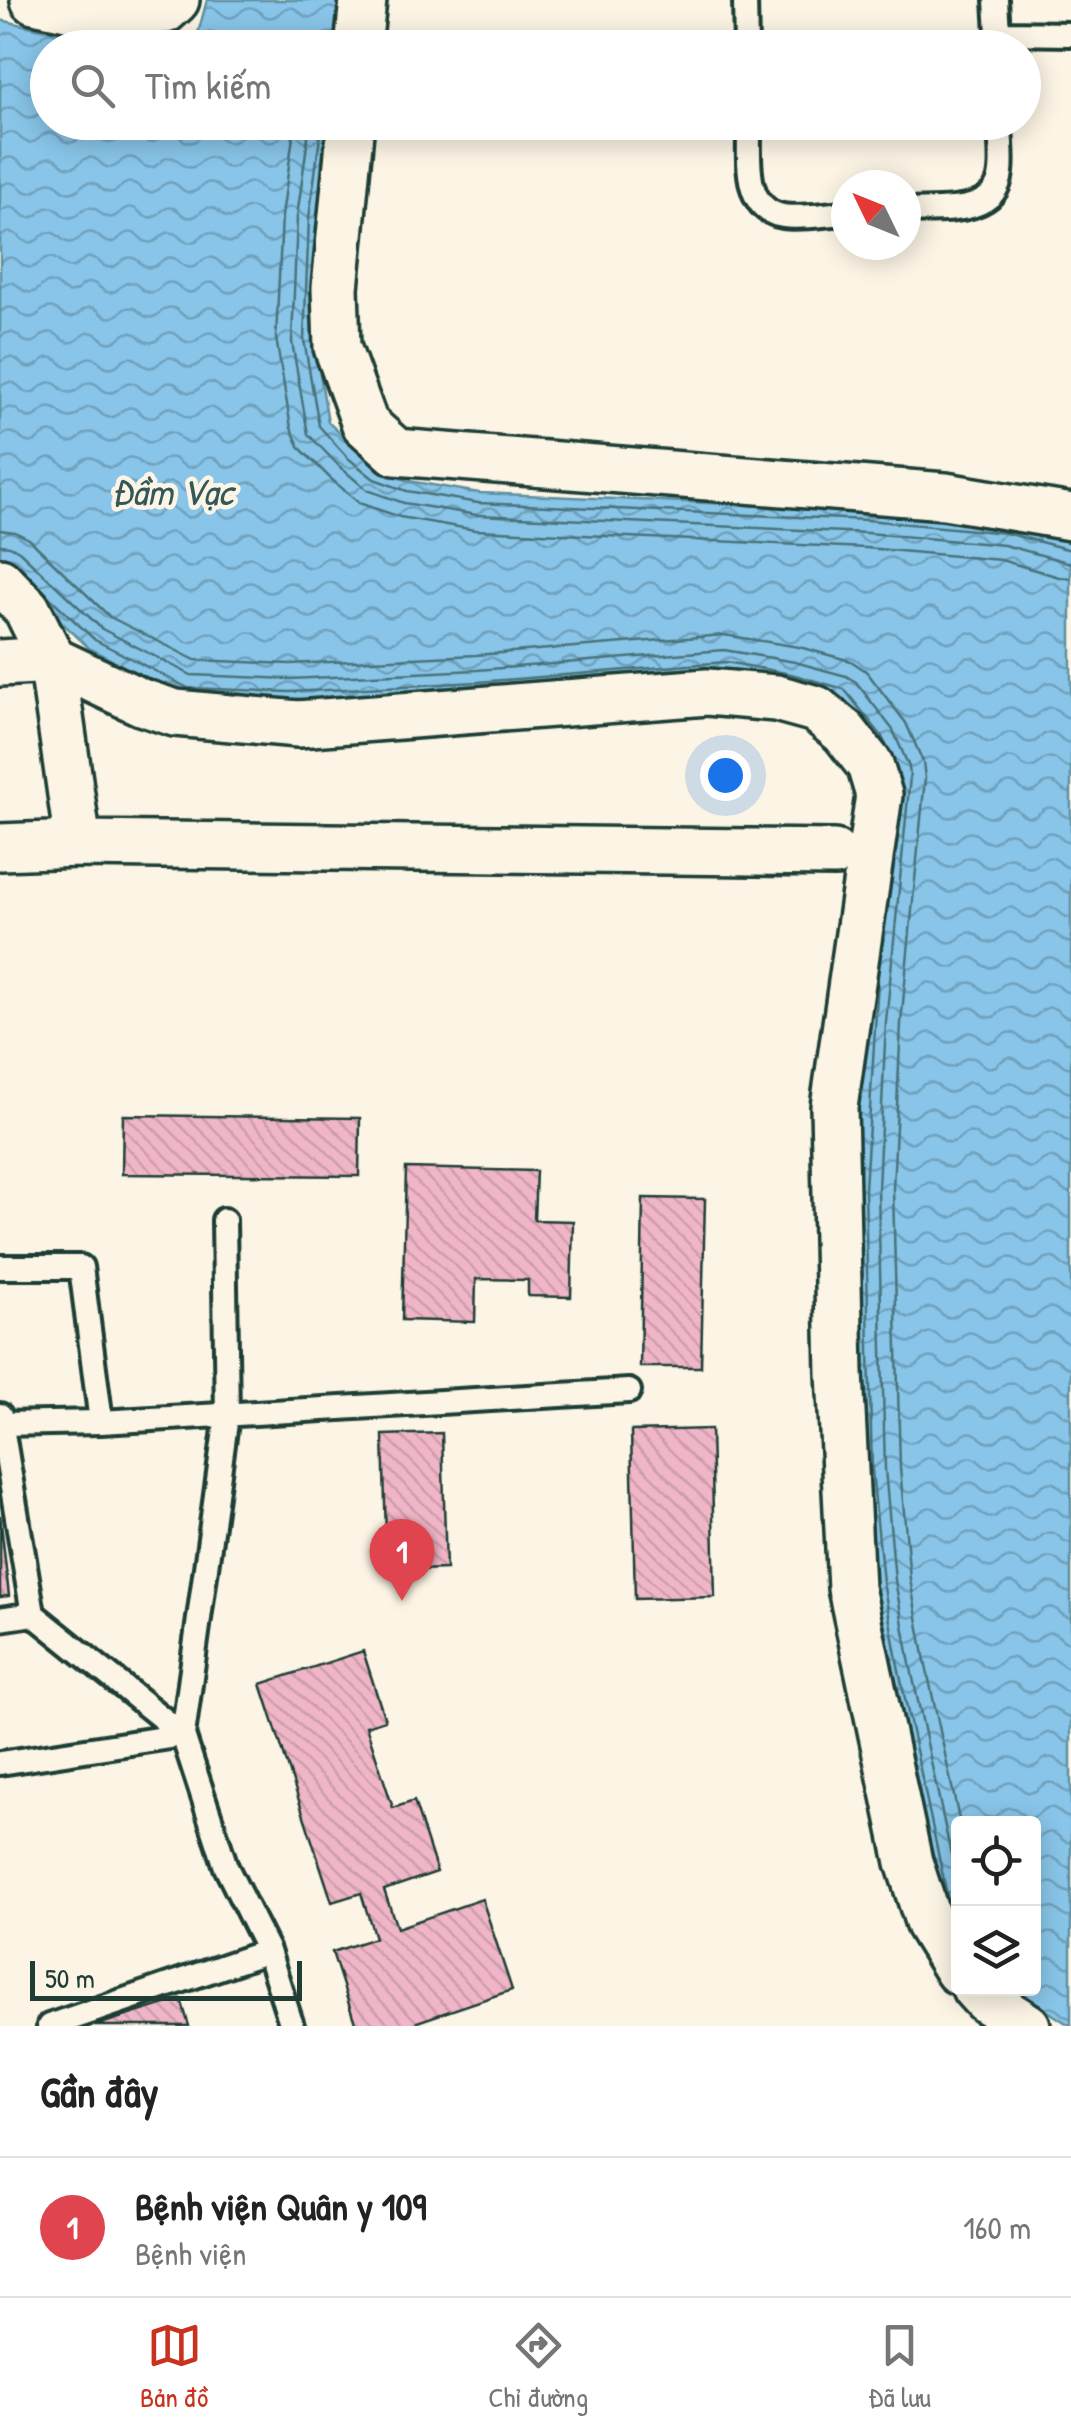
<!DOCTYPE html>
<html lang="vi">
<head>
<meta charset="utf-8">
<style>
	body { margin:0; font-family:"Patrick Hand",sans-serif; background:#f2f2f2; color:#222 }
	.controls { position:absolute; right:30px; bottom:30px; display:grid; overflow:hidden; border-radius:10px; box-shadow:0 5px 25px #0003 }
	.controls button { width:90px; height:90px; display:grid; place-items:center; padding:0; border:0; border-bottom:2px solid #e0e0e0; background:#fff; color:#222; font:50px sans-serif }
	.compass { position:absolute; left:831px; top:170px; width:90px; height:90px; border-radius:50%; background:#fff; box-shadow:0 5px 25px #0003; rotate:313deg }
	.scale { position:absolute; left:30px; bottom:25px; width:272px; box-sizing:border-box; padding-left:10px; border:5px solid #1f3d34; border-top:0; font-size:28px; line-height:35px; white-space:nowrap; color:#1f3d34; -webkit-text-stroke:8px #fcf5e5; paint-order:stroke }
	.you { position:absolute; left:725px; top:775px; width:35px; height:35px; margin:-25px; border:8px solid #fff; border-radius:50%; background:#1a73e8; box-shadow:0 0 0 15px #1a73e833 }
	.badge { display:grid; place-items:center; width:65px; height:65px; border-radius:50%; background:#c8321e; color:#fff; font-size:32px; font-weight:700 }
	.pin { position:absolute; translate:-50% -82px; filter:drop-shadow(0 2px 5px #0008) }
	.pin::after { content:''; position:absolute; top:52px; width:35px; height:30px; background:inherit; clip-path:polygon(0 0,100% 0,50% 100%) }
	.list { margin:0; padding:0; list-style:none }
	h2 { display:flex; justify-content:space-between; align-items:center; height:130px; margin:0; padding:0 40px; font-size:42px }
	h2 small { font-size:32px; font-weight:400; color:#767676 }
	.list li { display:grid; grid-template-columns:65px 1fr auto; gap:30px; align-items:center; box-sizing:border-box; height:140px; padding:0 40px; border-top:2px solid #e0e0e0 }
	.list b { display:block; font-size:38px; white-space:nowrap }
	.list p { margin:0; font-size:32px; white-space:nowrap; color:#767676 }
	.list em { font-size:32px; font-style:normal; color:#767676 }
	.icon { flex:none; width:55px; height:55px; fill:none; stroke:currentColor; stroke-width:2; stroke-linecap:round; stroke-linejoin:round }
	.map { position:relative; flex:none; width:1071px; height:2026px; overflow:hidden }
	.search { position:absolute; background:#fff; box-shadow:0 5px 25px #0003; left:30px; right:30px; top:30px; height:110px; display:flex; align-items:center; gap:25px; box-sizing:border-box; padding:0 35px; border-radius:55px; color:#767676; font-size:38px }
	.sheet { height:270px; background:#fff }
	nav { display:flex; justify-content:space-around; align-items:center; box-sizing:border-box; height:140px; border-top:2px solid #e0e0e0; background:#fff; font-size:28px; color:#767676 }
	nav a { display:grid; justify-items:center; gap:5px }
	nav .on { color:#c8321e }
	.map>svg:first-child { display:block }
</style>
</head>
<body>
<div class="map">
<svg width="1071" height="2026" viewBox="0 0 1071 2026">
	<defs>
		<pattern id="water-waves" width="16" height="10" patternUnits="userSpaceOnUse" patternTransform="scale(2.5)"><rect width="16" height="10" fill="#88c5e8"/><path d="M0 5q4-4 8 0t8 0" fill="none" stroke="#6fa1bd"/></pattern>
		<pattern id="building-back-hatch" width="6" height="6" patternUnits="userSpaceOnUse" patternTransform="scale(2.5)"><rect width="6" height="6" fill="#f0b6c7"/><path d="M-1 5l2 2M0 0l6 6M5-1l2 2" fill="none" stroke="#cd9dac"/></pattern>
	</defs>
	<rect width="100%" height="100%" fill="#fcf5e5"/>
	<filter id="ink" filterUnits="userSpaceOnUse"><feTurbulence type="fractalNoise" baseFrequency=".01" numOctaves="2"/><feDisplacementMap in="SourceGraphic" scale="20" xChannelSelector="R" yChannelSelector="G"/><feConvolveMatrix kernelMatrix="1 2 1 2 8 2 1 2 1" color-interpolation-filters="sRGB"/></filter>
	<g filter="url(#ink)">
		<path fill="url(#water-waves)" stroke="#5e8fa0" stroke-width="2.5" d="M207 0H349L343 47 194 48Z
			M0 20 125 47 48 48V122L332 123 319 219 314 338 328 422 379 471 409 481 479 493 868 510 1008 523 1071 541V2026L1013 1989 1034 1988V1824H958V1942L941 1913 873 1584 862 1470 855 1189 874 741 840 697 789 683 479 692 290 702 185 698 89 648 0 564Z"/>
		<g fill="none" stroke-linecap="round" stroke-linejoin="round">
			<path stroke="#49737c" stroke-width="2.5" d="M295 122 282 216 276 338 291 428 300 448 330 478 359 503 400 517 475 530 866 548 1001 560 1059 577 1071 578
				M310 122 297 217 292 342 308 434 340 467 367 490 404 503 477 515 867 533 1004 545 1071 563
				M322 122 309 218 304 340 319 426 348 458 374 479 407 491 478 503 867 520 1006 533 1071 550
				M0 530 15 532 29 539 110 617 195 660 290 664 476 655 724 635 799 647 851 661 866 671 906 723 923 762 925 778 901 1023 893 1189 900 1468 910 1579 925 1661 960 1824
				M0 545 10 546 19 551 102 629 191 675 290 679 477 670 724 650 795 662 846 676 856 682 893 730 909 767 910 777 886 1022 878 1189 885 1469 895 1580 910 1664 958 1887
				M47 595 95 640 188 688 290 692 478 682 726 662 791 674 844 689 881 735 886 745
				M878 980 865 1189 872 1470 883 1582 898 1666 950 1909 958 1923"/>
		</g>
		<path fill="url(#building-back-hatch)" stroke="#1f3d34" stroke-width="2.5" d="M123 1115 360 1118 359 1176 122 1174Z
			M406 1168 536 1171 534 1220 573 1221 571 1297 528 1296V1280L476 1279 475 1322 402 1320Z
			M643 1198 705 1199 701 1367H640Z
			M711 1429 715 1597 635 1599 631 1431Z
			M442 1433 446 1569 387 1571 383 1435Z
			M0 1515 9 1596 0 1597Z
			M363 1651 385 1720 366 1726 393 1808 414 1801 437 1872 384 1890 397 1928 482 1899 512 1990 417 2022 418 2026H356L332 1952 375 1938 361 1893 332 1902 261 1684Z
			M181 1999 189 2026H94Z"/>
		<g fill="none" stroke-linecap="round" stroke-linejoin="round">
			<g stroke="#1f3d34" stroke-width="30">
				<path id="service" d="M745 0 746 48
					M996 0 998 33 1071 34
					M749 122C750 154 741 209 783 216 800 219 828 214 846 213
					M906 211C939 209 997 217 1001 172 1003 156 1000 139 1000 122
					M0 1267H81L101 1422
					M0 1415 33 1614
					M0 1424 101 1422 629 1391
					M0 1619 33 1614 183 1735
					M183 1735 227 1415 224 1220
					M0 1763 183 1735 226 1867 268 1951 292 2026
					M49 2026 268 1951"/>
			</g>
			<g stroke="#1f3d34" stroke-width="52">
				<path id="minor" d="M34 0 100 14 165 10 176 0
					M358 48 363 0
					M351 122 335 288 337 347 365 424 396 452 945 496 1071 517
					M0 581 27 609 52 660 78 844
					M0 663 52 660 141 702 175 713 298 724 707 692 776 698 816 709 844 732 870 765 879 795 834 1107 840 1373 851 1588 909 1862 929 1924 958 1971
					M0 847 78 844 834 853
					M975 1988 986 2000 1027 2026"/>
			</g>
			<use href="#service" stroke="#fcf5e5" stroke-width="22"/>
			<use href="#minor" stroke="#fcf5e5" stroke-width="45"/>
		</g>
	</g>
	<g text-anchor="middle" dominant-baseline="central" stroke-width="9" stroke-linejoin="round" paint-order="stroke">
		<g font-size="38" font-style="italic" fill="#345858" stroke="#fcf5e5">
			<text x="172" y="491">Đầm Vạc</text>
		</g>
	</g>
</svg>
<div class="controls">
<button><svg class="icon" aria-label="locate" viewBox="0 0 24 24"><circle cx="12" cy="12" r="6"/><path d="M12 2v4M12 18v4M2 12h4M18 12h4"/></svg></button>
<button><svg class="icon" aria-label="layers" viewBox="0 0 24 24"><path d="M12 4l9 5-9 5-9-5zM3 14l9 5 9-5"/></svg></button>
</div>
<svg class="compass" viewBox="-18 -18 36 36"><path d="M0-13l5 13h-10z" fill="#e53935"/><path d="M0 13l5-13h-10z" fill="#767676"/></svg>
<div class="scale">50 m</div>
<div class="you"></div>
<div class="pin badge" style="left:402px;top:1601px;background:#e0444e">1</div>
<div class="search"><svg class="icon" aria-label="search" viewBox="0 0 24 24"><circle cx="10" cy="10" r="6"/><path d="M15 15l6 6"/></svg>Tìm kiếm</div>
</div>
<section class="sheet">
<h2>Gần đây<small></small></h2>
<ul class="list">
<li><span class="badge" style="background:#e0444e">1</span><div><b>Bệnh viện Quân y 109</b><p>Bệnh viện</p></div><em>160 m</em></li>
</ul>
</section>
<nav>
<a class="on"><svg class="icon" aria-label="map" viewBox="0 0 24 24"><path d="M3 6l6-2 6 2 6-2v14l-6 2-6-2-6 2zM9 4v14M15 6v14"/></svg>Bản đồ</a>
<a><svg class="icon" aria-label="directions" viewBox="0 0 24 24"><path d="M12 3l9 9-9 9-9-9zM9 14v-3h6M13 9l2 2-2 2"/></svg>Chỉ đường</a>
<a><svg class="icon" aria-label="saved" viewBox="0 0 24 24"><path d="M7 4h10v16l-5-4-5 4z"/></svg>Đã lưu</a>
</nav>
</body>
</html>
